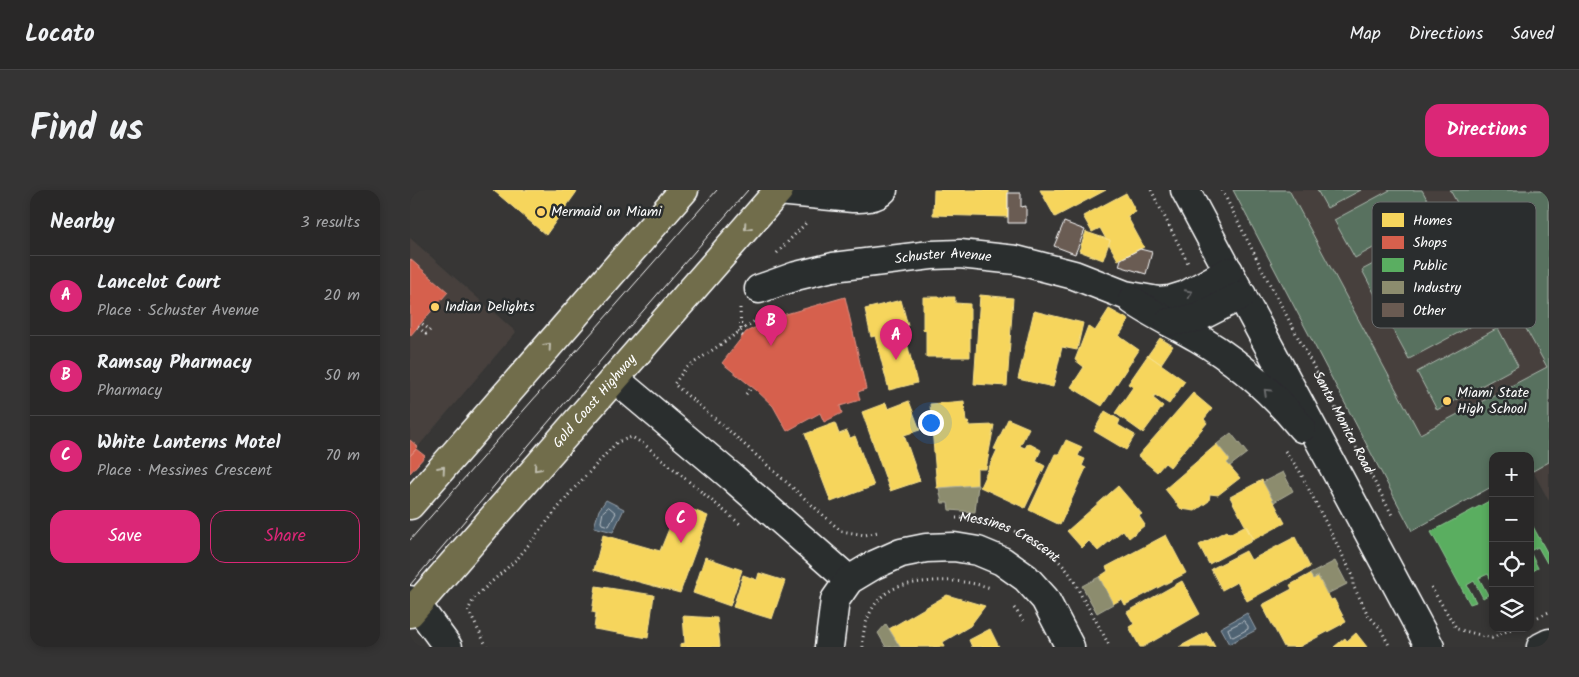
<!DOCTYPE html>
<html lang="en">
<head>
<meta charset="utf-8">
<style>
	body { margin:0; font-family:Kalam,sans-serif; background:#353434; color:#f1f3f6 }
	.controls { position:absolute; right:15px; bottom:15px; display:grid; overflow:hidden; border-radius:10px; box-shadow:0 2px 8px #0003 }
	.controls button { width:45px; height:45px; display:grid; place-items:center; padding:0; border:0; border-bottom:1px solid #454445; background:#292828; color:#f1f3f6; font:25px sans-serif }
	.you { position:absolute; left:520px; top:232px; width:18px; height:18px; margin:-12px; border:4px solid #fff; border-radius:50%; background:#1a73e8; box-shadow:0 0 0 8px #1a73e833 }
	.badge { display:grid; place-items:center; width:32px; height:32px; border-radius:50%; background:#db2777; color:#fff; font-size:16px; font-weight:700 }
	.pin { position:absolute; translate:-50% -41px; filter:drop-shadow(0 1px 2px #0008) }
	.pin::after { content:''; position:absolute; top:26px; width:18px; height:15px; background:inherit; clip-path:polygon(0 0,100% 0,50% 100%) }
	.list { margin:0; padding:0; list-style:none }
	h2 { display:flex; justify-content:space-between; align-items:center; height:65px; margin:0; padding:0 20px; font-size:21px }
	h2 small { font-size:16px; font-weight:400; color:#a5a6a8 }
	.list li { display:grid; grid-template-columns:32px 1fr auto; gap:15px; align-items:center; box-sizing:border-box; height:80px; padding:0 20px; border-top:1px solid #454445 }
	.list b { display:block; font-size:19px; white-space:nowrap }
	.list p { margin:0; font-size:16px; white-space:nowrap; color:#a5a6a8 }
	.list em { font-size:16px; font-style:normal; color:#a5a6a8 }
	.actions { display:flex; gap:10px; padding:15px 20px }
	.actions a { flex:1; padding:11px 0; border:1px solid #db2777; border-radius:15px; text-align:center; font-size:18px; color:#db2777 }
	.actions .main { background:#db2777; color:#fff }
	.icon { flex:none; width:28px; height:28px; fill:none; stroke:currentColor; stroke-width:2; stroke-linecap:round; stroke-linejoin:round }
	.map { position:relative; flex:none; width:1139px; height:457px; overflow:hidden; border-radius:15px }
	header { display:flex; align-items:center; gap:30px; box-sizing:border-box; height:70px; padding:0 25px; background:#292828; border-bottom:1px solid #454445 }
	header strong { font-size:24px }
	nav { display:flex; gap:28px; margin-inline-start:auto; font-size:18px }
	.intro { display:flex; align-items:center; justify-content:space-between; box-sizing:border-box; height:120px; padding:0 30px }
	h1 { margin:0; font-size:35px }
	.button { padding:12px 22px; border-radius:15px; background:#db2777; color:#fff; font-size:18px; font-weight:700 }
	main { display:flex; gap:30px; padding:0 30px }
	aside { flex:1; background:#292828; border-radius:15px; box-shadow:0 2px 8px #0003 }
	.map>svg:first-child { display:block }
</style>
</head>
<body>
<header>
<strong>Locato</strong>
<nav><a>Map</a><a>Directions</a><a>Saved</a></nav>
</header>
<div class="intro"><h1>Find us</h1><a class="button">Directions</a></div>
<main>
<aside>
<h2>Nearby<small>3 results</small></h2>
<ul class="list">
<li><span class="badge">A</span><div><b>Lancelot Court</b><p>Place · Schuster Avenue</p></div><em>20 m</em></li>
<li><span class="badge">B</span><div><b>Ramsay Pharmacy</b><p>Pharmacy</p></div><em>50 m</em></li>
<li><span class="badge">C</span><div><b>White Lanterns Motel</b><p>Place · Messines Crescent</p></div><em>70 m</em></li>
</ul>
<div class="actions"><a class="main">Save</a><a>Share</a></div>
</aside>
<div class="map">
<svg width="1139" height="457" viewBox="0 0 1139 457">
	<rect width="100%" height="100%" fill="#373635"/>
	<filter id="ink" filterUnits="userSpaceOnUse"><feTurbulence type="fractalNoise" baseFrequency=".02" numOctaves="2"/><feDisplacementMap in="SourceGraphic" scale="10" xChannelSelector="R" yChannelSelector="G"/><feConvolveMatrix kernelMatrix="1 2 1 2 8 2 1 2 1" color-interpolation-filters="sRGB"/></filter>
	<g filter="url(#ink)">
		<path fill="#46413e" d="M823 0H1139V311L1120 276V266H1083V296L1002 341Z
			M0 48 106 142 0 266Z"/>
		<path fill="#59715e" stroke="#acb8ae" d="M823 0H879L1010 244 1137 177 1040 0H1139V272L1123 281 1120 276V266H1083V296L1002 341Z
			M907 0H951L917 18Z
			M980 0H1012L1025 24 945 68 924 30Z
			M1033 37 1053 75 972 118 952 80Z
			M1060 88 1080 126 999 169 979 132Z
			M1088 138 1108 176 1027 220 1007 182Z"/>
		<path fill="#506373" stroke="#96a1ab" d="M196 310 214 319 203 342 184 337 189 320Z
			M837 423 846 440 819 454 810 438Z"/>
		<path fill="#f6d55c" stroke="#f9e28d" d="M83 0H168L136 45Z
			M524 0H598V27L523 25Z
			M630 0H696L645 27Z
			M716 3 726 22 717 26 734 57 708 70 699 54 700 50 696 49 690 38 682 42 673 26Z
			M676 42 700 50 693 70 669 61Z
			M570 105 603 108 597 196 564 194Z
			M513 107H545V113L560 114V167H516V140H513Z
			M491 110 498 136 493 137 507 193 479 200 465 146 461 147 455 119Z
			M699 119 719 130 709 146 729 160 692 216 661 197 674 177 665 170 678 136 685 141Z
			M624 121 673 133 667 160 652 157 643 197 608 189Z
			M750 148 763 156 751 174 738 165Z
			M738 165 775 191 759 214 745 205 743 208 753 216 733 243 705 223 723 197 718 194Z
			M783 203 802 219 794 229 797 233 760 277 755 273 747 282 728 266Z
			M499 211 510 240 494 245 510 291 480 301 452 222 476 213 478 219Z
			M554 211 556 232H559V236L584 235 576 279H567V295L527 298 520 214Z
			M695 221 710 230 708 235 725 245 716 260 684 241Z
			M598 229 619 238 610 256 615 258 618 253 631 260 626 271 635 276 615 318 570 297 587 260 584 259Z
			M425 233 429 244 437 241 440 248 445 246 464 296 421 312 395 244Z
			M656 250 672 257 668 266 675 269 672 276 676 278 650 335 619 320 645 264H649Z
			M807 254 820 270 817 273 830 288 808 305 800 304 799 311 785 321 771 319 755 299Z
			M852 290 875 333 843 350 820 307Z
			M708 296 732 324 729 326 735 335 719 348 713 340 688 361 679 351 672 358 657 341Z
			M269 314 298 326 270 403 184 380 193 345 250 361Z
			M836 335 843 348H841L842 351 799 374 789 355 816 341 819 344Z
			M756 345 776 383 715 415 712 409 703 414 689 387 698 381 696 377Z
			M885 347 900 377 837 411 827 392 812 400 801 379 836 361 841 370Z
			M295 367 332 380 320 416 283 403Z
			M349 383 375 391 362 429 323 417 333 385 347 390Z
			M900 384 903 389 908 386 921 410 924 409 936 432 889 457H874L852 415 882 399 880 395Z
			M772 391 790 424 733 457H730L719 437 724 434 717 422Z
			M186 396 244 405 238 448 184 439 186 423 182 422Z
			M537 405 575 416 560 436 533 452 535 457H490L479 439Z
			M273 426 307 428 310 457H270V454L275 453Z
			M580 439 589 457H562L559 450Z
			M797 442 805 457H769Z
			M946 443 957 457H924L935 448 937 451Z"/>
		<path fill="#d6604d" stroke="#e29082" d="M0 69 38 102 0 146Z
			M435 107 456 199 448 202 450 210 430 216 432 223 414 232 410 223 377 241 363 216 346 200 312 173 336 142 369 126Z
			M0 250 8 257 0 266Z
			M6 259 15 266 0 283V266Z"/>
		<path fill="#5aae61" stroke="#8cc690" d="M1083 309V394L1078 384 1069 388 1078 405 1073 408 1064 391 1057 395 1066 412 1060 414 1021 342Z
			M1120 331 1139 366V372L1137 373 1128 357 1120 361Z
			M1120 362 1128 378 1123 381 1120 375Z"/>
		<path fill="#8c8c6e" stroke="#aeae9a" d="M821 243 837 263 820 276 817 273 820 270 807 254Z
			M873 282 883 301 864 312 853 292Z
			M567 295H568L565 322 539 320 538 313H532L529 298Z
			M925 371 937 394 917 404 908 386 903 389 900 384Z
			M689 387 703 414 687 423 672 396Z
			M476 434 479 439 490 457H476L468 443Z"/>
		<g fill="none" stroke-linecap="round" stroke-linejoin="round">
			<path stroke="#b9c1c7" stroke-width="1" d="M199 317 206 323 199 336 192 334 191 332 193 322Z
				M834 431 838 436V439L823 447 821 446 818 439Z"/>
		</g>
		<path fill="#6a5b52" stroke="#fff" d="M598 3H611V17L616 16V33H598Z
			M654 32 675 40 665 64 644 56Z
			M730 59 742 62 736 84 709 76 711 69Z"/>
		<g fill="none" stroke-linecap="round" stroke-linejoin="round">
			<g stroke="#fff" stroke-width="31">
				<g id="minor">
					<path d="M775 0 1020 457"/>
					<path d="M368 1 443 8C453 8 466 8 473 0"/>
					<path id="s3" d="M349 99 386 86 423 77 521 65 550 64 606 70 664 85 715 105 748 111 760 110 776 105 819 81"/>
					<path d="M722 110C743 125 766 135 788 148 827 171 863 203 892 238"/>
					<path d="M759 132 787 128 832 105"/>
					<path d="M205 189 323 288 439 390"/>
					<path d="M0 410 7 415 38 457"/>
					<path d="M419 457 425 410 439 390 464 375 491 363 516 358 544 357 568 361 592 371 616 388 635 409 660 457"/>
					<path d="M1131 457 1139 453"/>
				</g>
			</g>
			<g stroke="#fff" stroke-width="31">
				<g id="highway">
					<path d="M0 315 274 0"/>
					<path id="s4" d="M0 423 369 0"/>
				</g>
			</g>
			<g stroke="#fff" stroke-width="3" stroke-dasharray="1 4" stroke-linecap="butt">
				<path d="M741 0 778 73"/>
				<path id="s1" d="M812 0 854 83 982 325"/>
				<path d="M367 63 397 32"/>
				<path d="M330 118 331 140"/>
				<path d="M352 126 275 179 264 194 317 239 431 341 455 345 468 342"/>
				<path d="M8 137 16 144 20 140 11 133"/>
				<path d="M328 142 333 146"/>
				<path d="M336 204 342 197"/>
				<path d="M875 261 889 280 943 386V395L958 425 970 438 980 457"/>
				<path id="s2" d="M546 328C585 326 636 352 659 383 664 390 668 399 672 407 682 423 691 440 700 457"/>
				<path d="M1021 397 1047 439 1082 448 1103 438"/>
				<path d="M604 418 614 431"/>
				<path d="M1128 427 1139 422"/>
				<path d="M77 457 58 420 65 407 108 368 160 303 207 252 222 247 235 255 330 334"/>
				<path d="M453 457C452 446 455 433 460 423 473 396 496 393 524 391 544 390 561 392 581 398"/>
			</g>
			<use href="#minor" stroke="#2a2d2e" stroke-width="28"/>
			<use href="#highway" stroke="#716d4b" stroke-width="28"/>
			<path stroke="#fff" stroke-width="1" d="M0 350 307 0
				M0 395 220 136 338 0"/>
		</g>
		<defs><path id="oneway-chevron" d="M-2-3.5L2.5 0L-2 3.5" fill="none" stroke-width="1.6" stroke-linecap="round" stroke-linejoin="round" transform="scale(1.25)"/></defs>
		<g stroke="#bfbdae">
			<use href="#oneway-chevron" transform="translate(337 37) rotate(131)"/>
			<use href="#oneway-chevron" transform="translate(138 156) rotate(-49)"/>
			<use href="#oneway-chevron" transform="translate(127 278) rotate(131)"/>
			<use href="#oneway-chevron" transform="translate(32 279) rotate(-49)"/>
		</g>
		<g stroke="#6a6c6d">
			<use href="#oneway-chevron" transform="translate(779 103) rotate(-26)"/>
			<use href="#oneway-chevron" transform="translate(857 202) rotate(-136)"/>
		</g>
	</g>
	<g fill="#ffd166" stroke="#2a2d2e" stroke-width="2">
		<circle cx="131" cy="22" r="5"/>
		<circle cx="25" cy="117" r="5"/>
		<circle cx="1037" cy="211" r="5"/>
	</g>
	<g text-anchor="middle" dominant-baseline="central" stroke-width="5" stroke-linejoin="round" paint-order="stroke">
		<g font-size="14" fill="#fff" stroke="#2a2d2e" text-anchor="start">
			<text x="141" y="22">Mermaid on Miami</text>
			<text x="35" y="117">Indian Delights</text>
			<text x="1047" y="203">Miami State<tspan x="1047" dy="16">High School</tspan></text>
		</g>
		<g font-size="14" fill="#fff" stroke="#2a2d2e">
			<text stroke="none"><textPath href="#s3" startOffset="188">Schuster Avenue</textPath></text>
			<text stroke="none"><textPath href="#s4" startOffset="281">Gold Coast Highway</textPath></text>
			<text stroke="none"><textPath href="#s1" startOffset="262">Santa Monica Road</textPath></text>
			<text stroke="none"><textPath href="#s2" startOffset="58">Messines Crescent</textPath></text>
		</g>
	</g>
	<rect x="962" y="12" width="164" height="126" rx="8" fill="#2a2d2e" stroke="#6a6c6d" stroke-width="1"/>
	<rect x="972" y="23" width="22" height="14" fill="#f6d55c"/>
	<rect x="972" y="46" width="22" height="13" fill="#d6604d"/>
	<rect x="972" y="68" width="22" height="14" fill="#5aae61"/>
	<rect x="972" y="91" width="22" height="13" fill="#8c8c6e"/>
	<rect x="972" y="113" width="22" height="14" fill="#6a5b52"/>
	<g font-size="14" fill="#fff">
		<text x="1003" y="35">Homes</text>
		<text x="1003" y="57">Shops</text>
		<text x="1003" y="80">Public</text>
		<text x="1003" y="102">Industry</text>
		<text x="1003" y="125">Other</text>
	</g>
</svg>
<div class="controls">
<button>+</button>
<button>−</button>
<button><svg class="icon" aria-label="locate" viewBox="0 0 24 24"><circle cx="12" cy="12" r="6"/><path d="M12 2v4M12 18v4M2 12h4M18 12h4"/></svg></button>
<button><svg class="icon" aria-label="layers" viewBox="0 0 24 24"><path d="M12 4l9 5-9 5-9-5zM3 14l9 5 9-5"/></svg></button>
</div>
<div class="you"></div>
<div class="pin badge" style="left:486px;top:170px">A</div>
<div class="pin badge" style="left:361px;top:156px">B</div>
<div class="pin badge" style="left:271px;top:353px">C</div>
</div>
</main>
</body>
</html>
